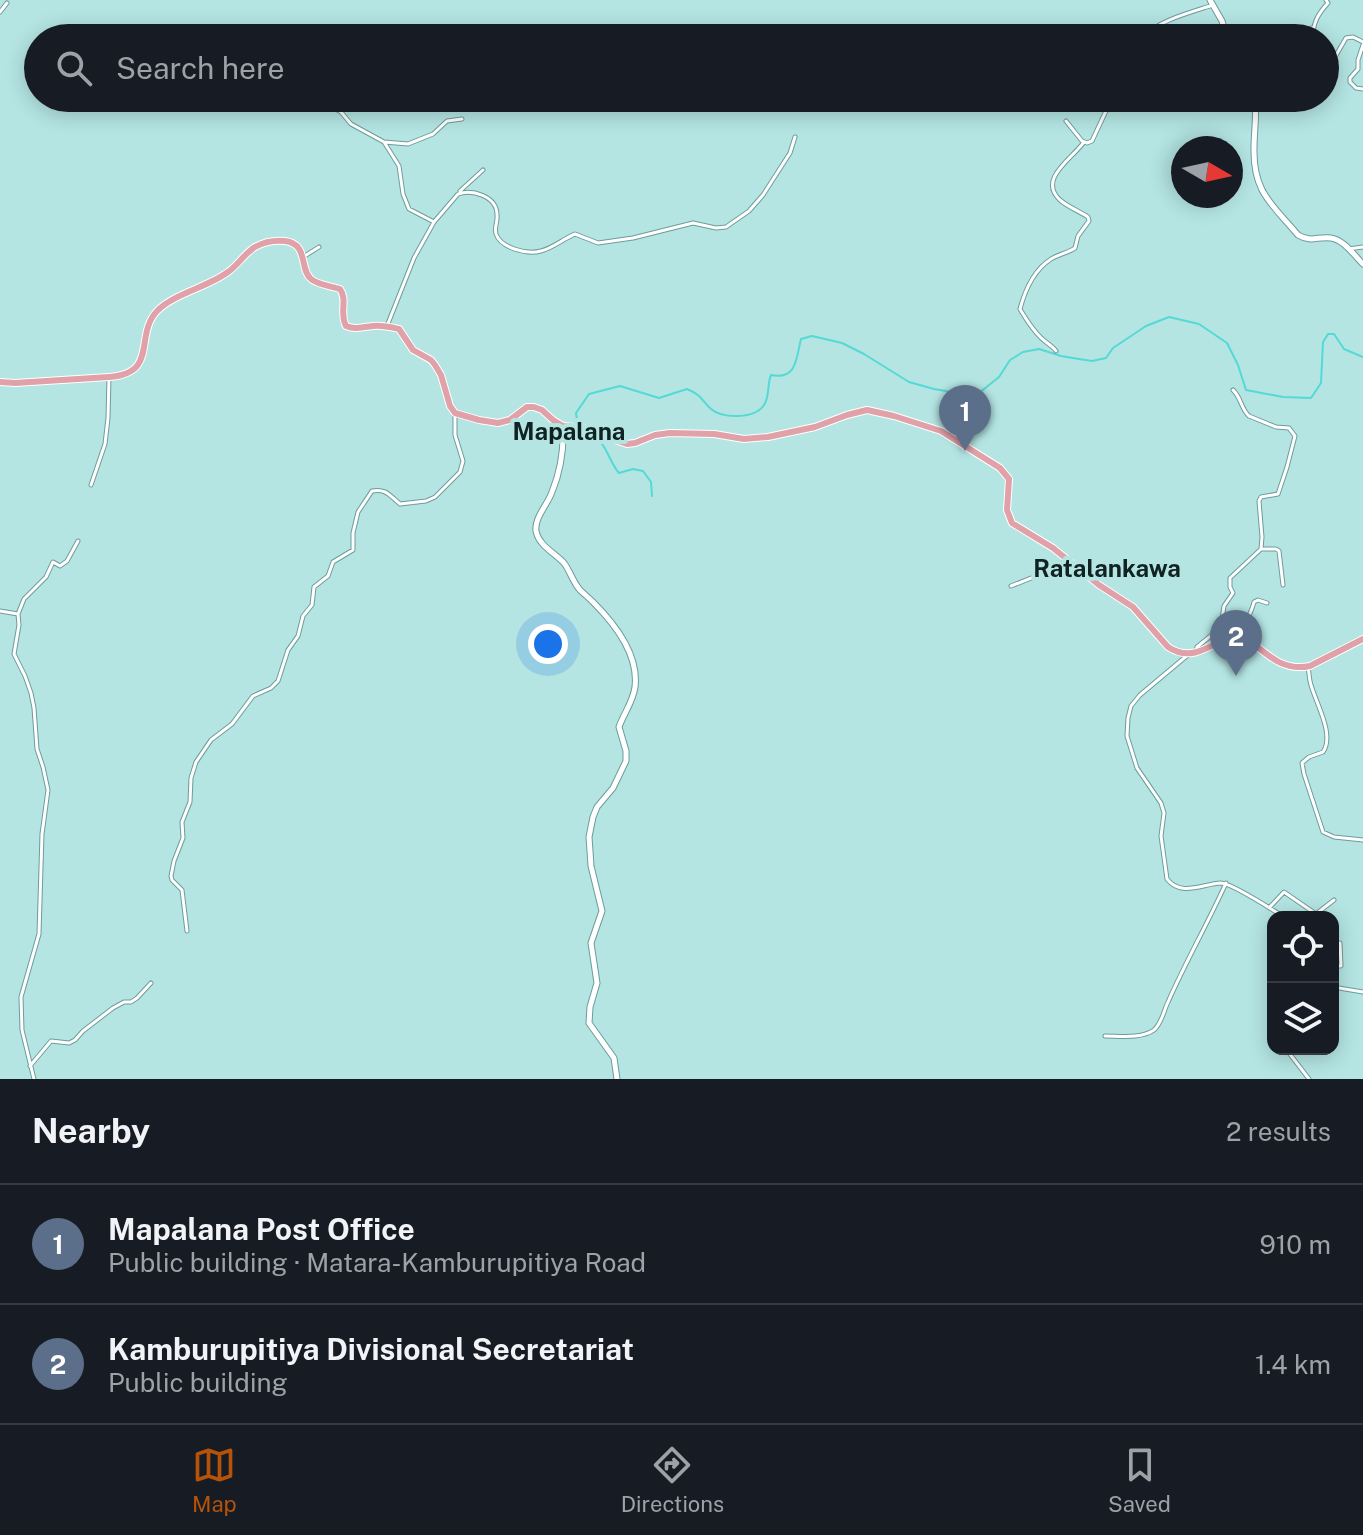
<!DOCTYPE html>
<html lang="en">
<head>
<meta charset="utf-8">
<style>
	body { margin:0; font-family:"Public Sans",sans-serif; background:#242831; color:#f1f3f6 }
	.controls { position:absolute; right:24px; bottom:24px; display:grid; overflow:hidden; border-radius:16px; box-shadow:0 4px 20px #0003 }
	.controls button { width:72px; height:72px; display:grid; place-items:center; padding:0; border:0; border-bottom:2px solid #363941; background:#171b24; color:#f1f3f6; font:40px sans-serif }
	.compass { position:absolute; left:1171px; top:136px; width:72px; height:72px; border-radius:50%; background:#171b24; box-shadow:0 4px 20px #0003; rotate:99deg }
	.you { position:absolute; left:548px; top:644px; width:28px; height:28px; margin:-20px; border:6px solid #fff; border-radius:50%; background:#1a73e8; box-shadow:0 0 0 12px #1a73e833 }
	.badge { display:grid; place-items:center; width:52px; height:52px; border-radius:50%; background:#b45309; color:#fff; font-size:26px; font-weight:700 }
	.pin { position:absolute; translate:-50% -66px; filter:drop-shadow(0 2px 4px #0008) }
	.pin::after { content:''; position:absolute; top:42px; width:28px; height:24px; background:inherit; clip-path:polygon(0 0,100% 0,50% 100%) }
	.list { margin:0; padding:0; list-style:none }
	h2 { display:flex; justify-content:space-between; align-items:center; height:104px; margin:0; padding:0 32px; font-size:34px }
	h2 small { font-size:26px; font-weight:400; color:#9ea1a6 }
	.list li { display:grid; grid-template-columns:52px 1fr auto; gap:24px; align-items:center; box-sizing:border-box; height:120px; padding:0 32px; border-top:2px solid #363941 }
	.list b { display:block; font-size:30px; white-space:nowrap }
	.list p { margin:0; font-size:26px; white-space:nowrap; color:#9ea1a6 }
	.list em { font-size:26px; font-style:normal; color:#9ea1a6 }
	.icon { flex:none; width:44px; height:44px; fill:none; stroke:currentColor; stroke-width:2; stroke-linecap:round; stroke-linejoin:round }
	.map { position:relative; flex:none; width:1363px; height:1079px; overflow:hidden }
	.search { position:absolute; background:#171b24; box-shadow:0 4px 20px #0003; left:24px; right:24px; top:24px; height:88px; display:flex; align-items:center; gap:20px; box-sizing:border-box; padding:0 28px; border-radius:44px; color:#9ea1a6; font-size:30px }
	.sheet { height:344px; background:#171b24 }
	nav { display:flex; justify-content:space-around; align-items:center; box-sizing:border-box; height:112px; border-top:2px solid #363941; background:#171b24; font-size:22px; color:#9ea1a6 }
	nav a { display:grid; justify-items:center; gap:4px }
	nav .on { color:#b45309 }
	.map>svg:first-child { display:block }
</style>
</head>
<body>
<div class="map">
<svg width="1363" height="1079" viewBox="0 0 1363 1079">
	<rect width="100%" height="100%" fill="#b4e5e3"/>
	<g fill="none" stroke-linecap="round" stroke-linejoin="round">
		<path stroke="#54d9d6" stroke-width="2" d="M578 426 576 413 589 394 620 386 659 398 687 389C703 396 700 399 711 409 723 419 755 419 764 405 770 396 767 384 771 375 797 380 796 359 801 339L812 336 842 343 864 354 909 382 934 389 963 394 979 393 999 377 1010 360 1023 352 1039 349 1061 356 1079 359 1092 361 1106 358 1113 348 1146 326 1169 317 1199 324 1227 343 1238 365 1246 390 1283 397 1311 398 1321 383 1323 342 1328 334H1334L1344 349 1363 357
			M582 431C587 433 592 434 596 437 607 446 610 463 619 473L633 469 643 471 651 482 652 496"/>
		<g stroke="#6d9c9b" stroke-width="5">
			<path id="minor" d="M0 12 7 3
				M1297 31 1312 28
				M1142 38C1156 21 1192 12 1213 5
				M1312 38C1314 22 1317 15 1328 3L1326 0
				M1363 45 1358 60V69L1350 78V82L1356 88 1363 89
				M1325 62 1328 63 1335 57 1346 38 1353 37 1363 42
				M311 98 320 100 341 112 351 124 384 142 399 166 403 194 409 209 434 222
				M1066 121 1082 141 1087 143 1092 141 1112 98
				M384 142 408 144 433 134 447 121 462 119
				M460 191 483 170
				M1348 249 1363 247
				M303 257 319 247
				M387 326 414 258 434 222 458 194C472 189 497 196 497 215 498 221 494 227 496 234 501 248 527 255 541 251 553 248 563 239 575 234L598 243 633 238 693 223 716 228 726 227 749 211 763 195 790 153 795 137
				M1056 351C1054 348 1050 345 1046 342 1035 334 1027 321 1020 309 1025 290 1034 270 1051 259 1059 254 1068 253 1075 248L1078 236 1089 221 1088 217C1079 211 1068 207 1060 200 1037 179 1073 158 1084 142
				M91 485 105 444 108 418 109 377
				M1261 549H1276L1279 551 1283 585
				M1011 586 1054 569 1067 559
				M0 611 18 614 19 625 14 654 25 676 31 693 34 708 37 749 43 767 48 790 42 834 39 934 21 997 22 1030 34 1079
				M18 614 24 599 46 577 53 562 60 566 67 561 78 541
				M1244 637C1244 623 1251 614 1254 602L1258 600 1267 603
				M1196 651 1197 647 1219 629 1222 619 1224 606 1233 593 1230 587V578L1261 549 1262 537 1259 501 1261 497 1278 494 1287 467 1295 436 1289 428 1276 427 1249 416C1241 409 1241 397 1233 390
				M1189 654 1140 695 1131 706 1128 718 1127 736 1137 768 1161 803 1164 813 1161 836 1167 879C1181 897 1202 884 1221 883 1231 883 1273 910 1284 917
				M1308 666C1309 672 1309 679 1311 685 1316 703 1335 735 1323 752L1309 757 1302 763 1304 774 1323 832 1334 837 1363 840
				M1269 908 1284 892 1316 914 1312 917
				M1316 914 1334 900
				M187 931 182 890 172 880 171 876 174 861 183 838 182 822 190 802 191 778 196 762 211 740 232 724 253 696 271 688 278 681 288 650 298 636 303 616 312 605 314 587 328 576 333 562 353 550V533L358 512 372 491C386 488 390 496 400 504L426 501 435 497 460 472 463 461 455 435V413
				M1333 943H1340L1341 966H1333
				M1333 987 1363 992
				M1333 1018 1335 1019
				M1105 1036C1120 1036 1141 1039 1154 1030 1162 1023 1164 1010 1168 1002 1186 961 1208 923 1226 883
				M1286 1049 1309 1079
				M30 1066 51 1041 69 1043 75 1040 83 1031 113 1008 124 1002H131L137 998 151 983"/>
		</g>
		<g stroke="#6d9c9b" stroke-width="7">
			<path id="secondary" d="M1210 0 1222 21 1227 38
				M1255 98C1257 115 1254 131 1254 148 1253 192 1271 203 1298 235 1312 243 1317 236 1331 238 1344 240 1354 255 1363 264
				M563 426C564 450 561 470 552 492 548 504 534 518 536 531 539 546 555 553 564 563 570 571 573 582 580 590 584 594 589 598 593 602 615 624 639 655 635 687 633 702 624 713 619 727L626 751V761L613 788 597 807 593 817 589 837 591 866 602 911 591 943 597 983 590 1007 589 1023 614 1058 617 1079"/>
		</g>
		<g stroke="#fff" stroke-width="8">
			<path id="primary" d="M0 382 15 383 109 377C160 373 133 335 158 310 176 293 208 287 228 272 238 265 245 253 255 247 264 242 275 240 285 241 309 244 299 269 311 279 318 285 331 286 340 289 348 300 339 313 346 326 356 330 362 327 373 326 382 325 390 327 399 329L413 350 431 360 435 365 441 375 450 406 455 413 479 420 498 423 510 420 527 407H534L542 410 553 420 563 426 598 429 618 441 627 444 635 443 655 435 670 433 714 434 744 439 768 437 815 427 847 415 867 410 894 416 941 431 1000 468 1009 479 1007 510 1012 523 1053 548 1099 585 1133 607 1168 647C1189 661 1206 649 1226 638 1231 636 1232 634 1238 635 1244 635 1249 640 1254 644 1272 659 1286 671 1310 666L1363 639"/>
		</g>
		<use href="#minor" stroke="#fff" stroke-width="3"/>
		<use href="#secondary" stroke="#fff" stroke-width="5"/>
		<use href="#primary" stroke="#e1a1a9" stroke-width="6"/>
	</g>
	<g text-anchor="middle" dominant-baseline="central" stroke-width="8" stroke-linejoin="round" paint-order="stroke">
		<g font-size="24" font-weight="bold" fill="#102322" stroke="#b4e5e3">
			<text x="569" y="431">Mapalana</text>
			<text x="1107" y="568">Ratalankawa</text>
		</g>
	</g>
</svg>
<div class="controls">
<button><svg class="icon" aria-label="locate" viewBox="0 0 24 24"><circle cx="12" cy="12" r="6"/><path d="M12 2v4M12 18v4M2 12h4M18 12h4"/></svg></button>
<button><svg class="icon" aria-label="layers" viewBox="0 0 24 24"><path d="M12 4l9 5-9 5-9-5zM3 14l9 5 9-5"/></svg></button>
</div>
<svg class="compass" viewBox="-18 -18 36 36"><path d="M0-13l5 13h-10z" fill="#e53935"/><path d="M0 13l5-13h-10z" fill="#9ea1a6"/></svg>
<div class="you"></div>
<div class="pin badge" style="left:965px;top:451px;background:#5c6f8a">1</div>
<div class="pin badge" style="left:1236px;top:676px;background:#5c6f8a">2</div>
<div class="search"><svg class="icon" aria-label="search" viewBox="0 0 24 24"><circle cx="10" cy="10" r="6"/><path d="M15 15l6 6"/></svg>Search here</div>
</div>
<section class="sheet">
<h2>Nearby<small>2 results</small></h2>
<ul class="list">
<li><span class="badge" style="background:#5c6f8a">1</span><div><b>Mapalana Post Office</b><p>Public building · Matara-Kamburupitiya Road</p></div><em>910 m</em></li>
<li><span class="badge" style="background:#5c6f8a">2</span><div><b>Kamburupitiya Divisional Secretariat</b><p>Public building</p></div><em>1.4 km</em></li>
</ul>
</section>
<nav>
<a class="on"><svg class="icon" aria-label="map" viewBox="0 0 24 24"><path d="M3 6l6-2 6 2 6-2v14l-6 2-6-2-6 2zM9 4v14M15 6v14"/></svg>Map</a>
<a><svg class="icon" aria-label="directions" viewBox="0 0 24 24"><path d="M12 3l9 9-9 9-9-9zM9 14v-3h6M13 9l2 2-2 2"/></svg>Directions</a>
<a><svg class="icon" aria-label="saved" viewBox="0 0 24 24"><path d="M7 4h10v16l-5-4-5 4z"/></svg>Saved</a>
</nav>
</body>
</html>
